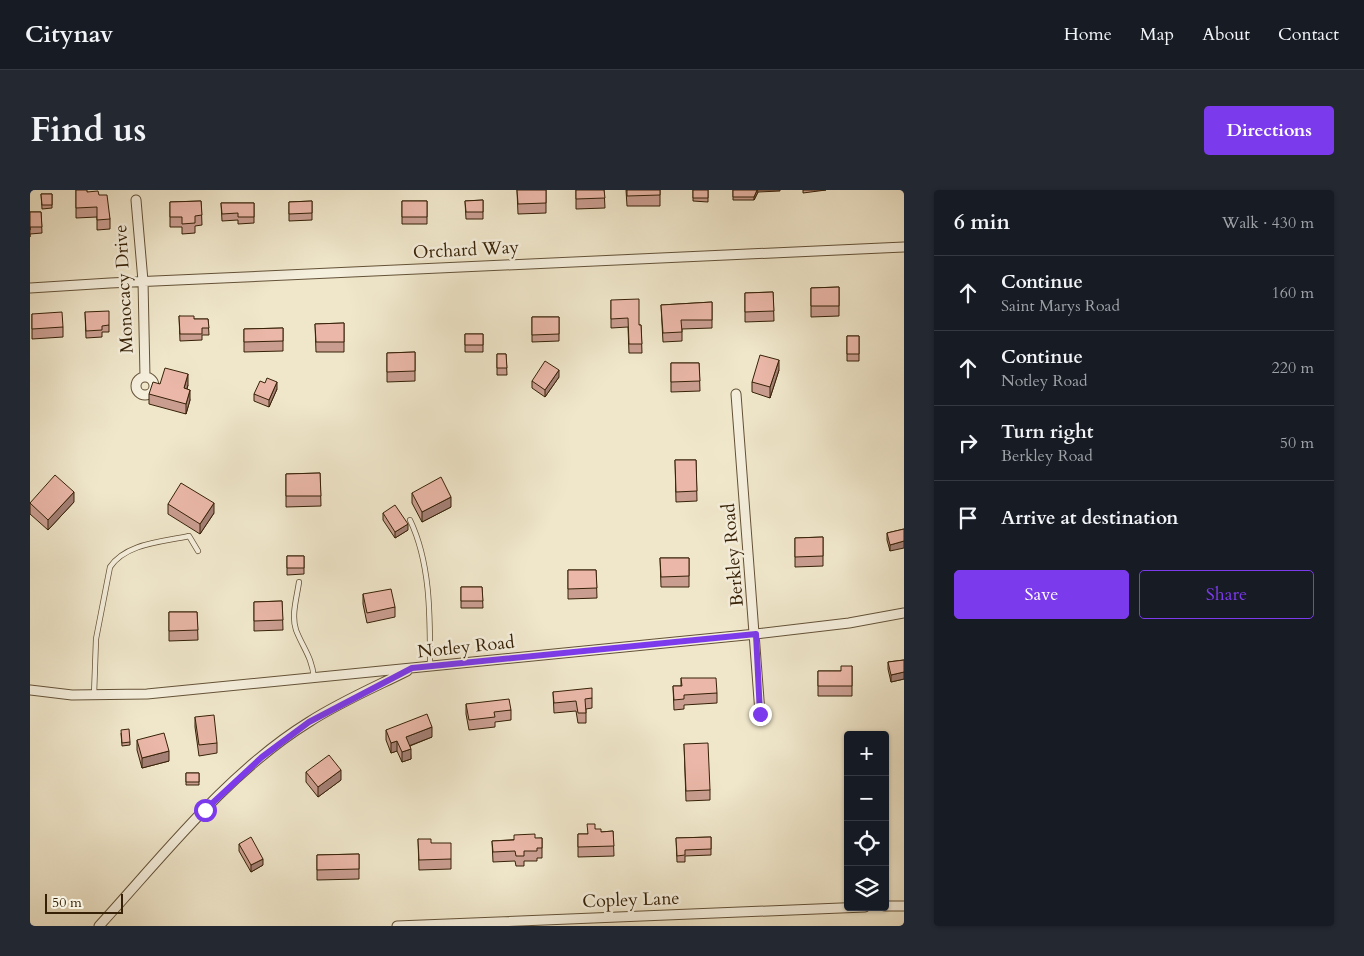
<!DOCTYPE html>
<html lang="en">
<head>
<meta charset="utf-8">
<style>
	body { margin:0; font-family:Cardo,serif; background:#242831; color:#f1f3f6 }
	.controls { position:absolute; right:15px; bottom:15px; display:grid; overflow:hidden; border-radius:5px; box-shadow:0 1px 4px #0004 }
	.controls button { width:45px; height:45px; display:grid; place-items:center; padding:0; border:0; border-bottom:1px solid #363941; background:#171b24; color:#f1f3f6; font:25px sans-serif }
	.scale { position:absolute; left:15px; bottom:12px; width:78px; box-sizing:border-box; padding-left:5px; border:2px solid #362106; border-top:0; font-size:14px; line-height:18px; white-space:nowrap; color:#362106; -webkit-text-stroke:4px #f5efdd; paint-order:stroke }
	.stop { position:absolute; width:15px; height:15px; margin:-11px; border:4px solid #7c3aed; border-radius:50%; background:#fff }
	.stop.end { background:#7c3aed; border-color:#fff; box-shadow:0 1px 5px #0008 }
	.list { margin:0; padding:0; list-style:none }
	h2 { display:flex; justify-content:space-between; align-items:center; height:65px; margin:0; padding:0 20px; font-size:21px }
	h2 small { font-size:16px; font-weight:400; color:#9ea1a6 }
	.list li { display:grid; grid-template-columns:32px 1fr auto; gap:15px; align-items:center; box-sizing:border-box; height:75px; padding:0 20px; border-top:1px solid #363941 }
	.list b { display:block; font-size:19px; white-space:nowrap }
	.list p { margin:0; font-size:16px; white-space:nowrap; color:#9ea1a6 }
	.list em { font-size:16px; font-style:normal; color:#9ea1a6 }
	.actions { display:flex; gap:10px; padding:15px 20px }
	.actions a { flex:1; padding:11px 0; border:1px solid #7c3aed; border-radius:5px; text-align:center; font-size:18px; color:#7c3aed }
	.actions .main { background:#7c3aed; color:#fff }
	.icon { flex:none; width:28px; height:28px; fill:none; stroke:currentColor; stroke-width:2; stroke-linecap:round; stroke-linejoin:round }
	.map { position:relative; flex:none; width:874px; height:736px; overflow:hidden; border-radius:5px }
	header { display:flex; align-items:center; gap:30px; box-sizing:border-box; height:70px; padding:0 25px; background:#171b24; border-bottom:1px solid #363941 }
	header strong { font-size:24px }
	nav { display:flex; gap:28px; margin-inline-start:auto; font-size:18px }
	.intro { display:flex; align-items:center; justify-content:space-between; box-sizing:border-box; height:120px; padding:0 30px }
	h1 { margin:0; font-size:35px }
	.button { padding:12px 22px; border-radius:5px; background:#7c3aed; color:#fff; font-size:18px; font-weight:700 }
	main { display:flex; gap:30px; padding:0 30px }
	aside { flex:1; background:#171b24; border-radius:5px; box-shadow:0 1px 4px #0004 }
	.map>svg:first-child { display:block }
</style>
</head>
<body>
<header>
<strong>Citynav</strong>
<nav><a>Home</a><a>Map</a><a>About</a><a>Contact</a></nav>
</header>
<div class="intro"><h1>Find us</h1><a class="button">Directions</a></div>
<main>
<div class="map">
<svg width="874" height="736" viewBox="0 0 874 736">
	<rect width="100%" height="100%" fill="#f0e7cb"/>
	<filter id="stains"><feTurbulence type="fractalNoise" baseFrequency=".004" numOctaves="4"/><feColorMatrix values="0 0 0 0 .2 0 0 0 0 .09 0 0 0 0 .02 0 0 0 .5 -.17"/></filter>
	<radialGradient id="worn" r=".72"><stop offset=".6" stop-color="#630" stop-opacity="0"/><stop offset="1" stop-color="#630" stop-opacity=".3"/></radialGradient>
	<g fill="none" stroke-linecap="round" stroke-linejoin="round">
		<g stroke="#645237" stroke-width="6">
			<path id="service" d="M380 330C401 374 400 428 400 476
				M269 392C267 407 261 425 266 440 273 458 282 467 284 488
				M64 505 66 449 80 377C96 353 133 352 159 346L168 361"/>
		</g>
		<g stroke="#645237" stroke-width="11">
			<path id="minor" d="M106 10 113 91 115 187
				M0 98 80 93 874 57
				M106 196a9 9 0 1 1 18 0a9 9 0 1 1-18 0Z
				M706 204 730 523
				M0 500 42 505 117 504 726 444 819 433 874 423
				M855 716H874
				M69 736C133 666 198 582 279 532 310 512 345 497 377 481
				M367 736 835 717"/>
		</g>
		<use href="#service" stroke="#f5efdd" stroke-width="4.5"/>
		<use href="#minor" stroke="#f5efdd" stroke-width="9"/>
	</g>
	<path fill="#c99d90" stroke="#362106" d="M46 0 57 2 69 5 80 29V39L67 40V27L46 28Z
		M487 0H516V23L488 24Z
		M546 0H574L575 18 546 19Z
		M596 0H630V16H597Z
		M663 0H678V12L663 11Z
		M703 0H750V1L728 2 724 10H703Z
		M773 0H796L773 3Z
		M11 4H22V18L12 19Z
		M453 10V29H436L435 11Z
		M171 11 172 35 165 36V43L152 44V37H140V12Z
		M282 11V30L259 31V12Z
		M372 11H397V34H372Z
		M191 13H224V33L208 34V30L192 31Z
		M0 22H11L12 43 0 44V47Z
		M809 97V126L781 127V98Z
		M743 102 744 131 715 132V103Z
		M581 110 609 135H611L612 163H599L598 137 581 138Z
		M682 112V138L652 139V151L633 152 631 115Z
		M55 122 79 135V142H72V147L56 148Z
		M2 124 33 137V147L2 149Z
		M149 126 164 129H178L179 145H172V150L150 151Z
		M502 127H529V151L502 152Z
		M314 133V162H286L285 134Z
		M253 138V161L214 162V139Z
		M435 144H453V162H435Z
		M817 146H829V171H817Z
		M385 162V191L357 192V163Z
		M467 164H476L477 185H467Z
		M641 173H669L670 201 641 202Z
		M749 180 740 208 722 202V192Z
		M529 187 515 207 502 198V191Z
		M130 194 158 195 157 199 160 210 156 224 119 214V204Z
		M247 199 239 217 224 211V204Z
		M645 270H666L667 311 646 312Z
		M290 283 291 316 256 317V284Z
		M382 303 421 317 392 332 382 313Z
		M44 312 18 340 0 324V313Z
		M138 314 184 323 170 344 138 324Z
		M353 323 378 340 365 348 353 330Z
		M874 339 860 361 857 350V343Z
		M793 347V376L765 377V348Z
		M257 366H274V384L257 385Z
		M630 368H659V397H631Z
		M538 380H566L567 408 538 409Z
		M431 397H452L453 418H431Z
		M333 404 365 417V427L337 433 333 414Z
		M252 411 253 440 224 441V412Z
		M139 422H167L168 450 139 451Z
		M874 470V489L861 492 858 479V472Z
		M822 476V506H788V481H811Z
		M651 488 687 503V513L654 515V519L644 520 643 496H651Z
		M523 502 562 508V518L556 519V533H548L546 521 524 523Z
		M436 514 481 520V530L465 532V537L439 540 436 524Z
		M165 527 187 553V563L169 566 165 537Z
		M356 540 402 547 380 556 381 569 372 572 367 561 361 563 356 550Z
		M91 543 100 552V555L92 556Z
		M107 550 139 571 112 578 107 560Z
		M654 554 680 600V610L656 611Z
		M276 582 311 590 288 607 276 592Z
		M156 583H169V595H156Z
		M565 639 571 642 583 641 584 666 548 667V644H557Z
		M681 647V665L655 666V672H647L646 648Z
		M512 648V668H507V671H494V676H486L485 671 463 672 462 651Z
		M388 649 401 653 421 669V679L389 680Z
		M209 654 233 675 221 682 209 661Z
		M329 664V689L287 690V665Z"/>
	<path fill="#a48076" stroke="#362106" d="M727 0 728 2 724 10V7Z
		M749 170V180L740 208V197Z
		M529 180V187L515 207V200Z
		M158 184V195L154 208V198Z
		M247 192V199L239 217V210Z
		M160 200V210L156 224V214Z
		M44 302V312L18 340V330Z
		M421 307V317L392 332V322Z
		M184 313V323L170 344V334Z
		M378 334V340L365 348V342Z
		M874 351V358L860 361V355Z
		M874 482V489L861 492V485Z
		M402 537V547L376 557V547Z
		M367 551V561L361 563V553Z
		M381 559V569L372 572V562Z
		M139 561V571L112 578V568Z
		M311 580V590L288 607V597Z
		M233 669V675L221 682V675Z"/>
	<path fill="#eab7a8" stroke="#362106" d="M46 0H57V2L68 1 69 5H77L80 29 67 30V17L46 18Z
		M487 0H516V13L488 14Z
		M546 0H574L575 8 546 9Z
		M597 0H630V5L597 6Z
		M663 0H678V8H663Z
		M703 0H727L724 7H703Z
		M11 4H22V15H12Z
		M453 10V22H436L435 11Z
		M171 11 172 25 165 26V33L152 34V27H140V12Z
		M282 11V23L259 24V12Z
		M372 11H397V27H372Z
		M191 13H224V27H208V23L192 24Z
		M0 22H11L12 37H0V40Z
		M809 97V116H781V98Z
		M743 102 744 121 715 122V103Z
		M609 109V135H611L612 154H599L598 128 581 129V110Z
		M682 112V130H651L652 142 633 143 631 115Z
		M79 121V135L72 136V140L56 141 55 122Z
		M32 122 33 137 2 139V124Z
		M149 126H164V129H178L179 138H172V144H150Z
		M502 127H529V144L502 145Z
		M314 133V152H286L285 134Z
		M253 138V151L214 152V139Z
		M435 144H453V155H435Z
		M817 146H829V164H817Z
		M385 162V181L357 182V163Z
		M467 164H476L477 178H467Z
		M730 165 749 170 740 197 722 192Z
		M515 171 529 180 515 200 502 191Z
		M641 173H669L670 191 641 192Z
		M135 178 158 184 154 198 160 200 156 214 119 204 123 192 130 194Z
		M237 188 247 192 239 210 224 204 230 191 235 193Z
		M645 270H666L667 301 646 302Z
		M290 283 291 306H256V284Z
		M25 285 44 302 18 330 0 313Z
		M411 287 421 307 392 322 382 303Z
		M151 293 184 313 170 334 138 314Z
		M365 315 378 334 365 342 353 323Z
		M874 339V351L860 355 857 343Z
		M793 347V366L765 367V348Z
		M257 366H274V378H257Z
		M630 368H659V386L631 387Z
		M538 380H566L567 398 538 399Z
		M431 397H452L453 411H431Z
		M361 399 365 417 337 423 333 404Z
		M252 411 253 430 224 431V412Z
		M139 422H167L168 440 139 441Z
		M874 470V482L861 485 858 472Z
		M811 476H822V496H788V481H811Z
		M651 488H686L687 503 654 505V509L644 510 643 496H652Z
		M562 498V508L555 509 556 523H548L546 511 524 513 523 502Z
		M479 509 481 520 464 522 465 527 439 530 436 514Z
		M397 524 402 537 376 547 381 559 372 562 367 551 361 553 356 540Z
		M184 525 187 553 169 555 165 527Z
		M99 539 100 552 92 553 91 540Z
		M134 543 139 561 112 568 107 550Z
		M678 553 680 600 656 601 654 554Z
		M299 565 311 580 288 597 276 582Z
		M156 583H169V592H156Z
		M557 634H565V639H571V642L583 641 584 656 548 657V644H558Z
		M505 644V648H512V658H507V661H494V666H486L485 661 463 662 462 651 484 650V645Z
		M221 647 233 669 221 675 209 654Z
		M681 647V659L655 660V665L647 666 646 648Z
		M388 649H401V653H421V669L389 670Z
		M329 664V679L287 680V665Z"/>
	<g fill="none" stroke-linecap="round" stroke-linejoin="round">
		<path stroke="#7c3aed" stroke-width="6" d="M175 620 232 567 279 532 382 478 726 444 730 524"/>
	</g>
	<g text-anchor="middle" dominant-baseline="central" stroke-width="5" stroke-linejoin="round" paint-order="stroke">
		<g font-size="18" fill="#362106" stroke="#f5efdd">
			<text transform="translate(436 60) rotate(-3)">Orchard Way</text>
			<text transform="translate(94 99) rotate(-93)">Monocacy Drive</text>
			<text transform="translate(703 365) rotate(-95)">Berkley Road</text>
			<text transform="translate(436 457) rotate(-6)">Notley Road</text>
			<text transform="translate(601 710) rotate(-2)">Copley Lane</text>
		</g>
	</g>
	<rect width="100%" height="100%" filter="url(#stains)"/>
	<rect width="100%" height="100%" fill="url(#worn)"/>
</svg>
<div class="controls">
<button>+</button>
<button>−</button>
<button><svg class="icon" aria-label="locate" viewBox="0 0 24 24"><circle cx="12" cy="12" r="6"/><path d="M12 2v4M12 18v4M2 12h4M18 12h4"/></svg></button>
<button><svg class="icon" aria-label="layers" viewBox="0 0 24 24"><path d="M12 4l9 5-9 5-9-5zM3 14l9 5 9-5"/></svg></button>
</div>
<div class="scale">50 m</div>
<div class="stop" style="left:175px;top:620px"></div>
<div class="stop end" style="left:730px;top:524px"></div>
</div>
<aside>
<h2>6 min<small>Walk · 430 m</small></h2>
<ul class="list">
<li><svg class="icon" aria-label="ahead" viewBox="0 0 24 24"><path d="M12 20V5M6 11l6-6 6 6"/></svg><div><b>Continue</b><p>Saint Marys Road</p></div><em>160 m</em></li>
<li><svg class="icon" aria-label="ahead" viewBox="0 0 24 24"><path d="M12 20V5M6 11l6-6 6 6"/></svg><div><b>Continue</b><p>Notley Road</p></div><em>220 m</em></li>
<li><svg class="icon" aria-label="right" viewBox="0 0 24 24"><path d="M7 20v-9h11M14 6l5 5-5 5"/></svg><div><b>Turn right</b><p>Berkley Road</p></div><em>50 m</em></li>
<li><svg class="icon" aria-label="arrive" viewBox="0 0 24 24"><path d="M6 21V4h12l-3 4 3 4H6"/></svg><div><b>Arrive at destination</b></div></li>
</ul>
<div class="actions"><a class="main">Save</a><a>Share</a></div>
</aside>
</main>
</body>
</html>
